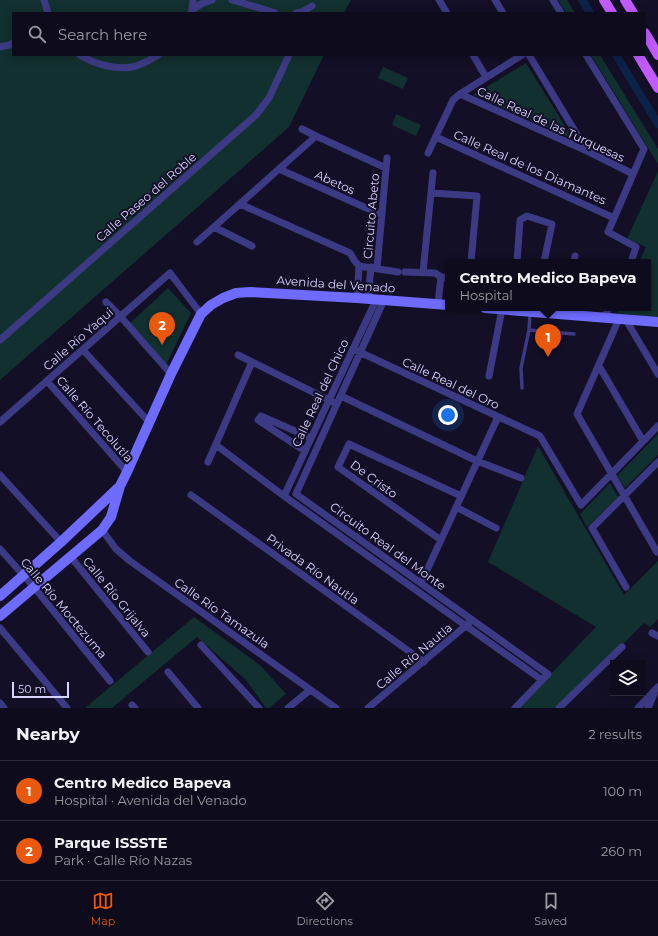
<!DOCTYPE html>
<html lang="en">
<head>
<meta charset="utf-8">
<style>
	body { margin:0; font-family:Montserrat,sans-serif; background:#171425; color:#f1f3f6 }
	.controls { position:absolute; right:12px; bottom:12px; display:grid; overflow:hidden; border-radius:0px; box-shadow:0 2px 10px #0003 }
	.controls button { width:36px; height:36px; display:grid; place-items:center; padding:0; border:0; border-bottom:1px solid #2e2b3b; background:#0e0b1c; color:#f1f3f6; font:20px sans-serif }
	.scale { position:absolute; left:12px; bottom:10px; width:57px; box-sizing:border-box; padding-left:4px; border:2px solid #d9d4ff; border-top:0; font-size:11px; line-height:14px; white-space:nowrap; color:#d9d4ff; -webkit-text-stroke:3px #130f26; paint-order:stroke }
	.you { position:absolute; left:448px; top:415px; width:14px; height:14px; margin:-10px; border:3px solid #fff; border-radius:50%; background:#1a73e8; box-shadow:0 0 0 6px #1a73e833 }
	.badge { display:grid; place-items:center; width:26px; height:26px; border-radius:50%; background:#ea580c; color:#fff; font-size:13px; font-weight:700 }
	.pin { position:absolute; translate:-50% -33px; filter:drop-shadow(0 1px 2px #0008) }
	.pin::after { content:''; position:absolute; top:21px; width:14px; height:12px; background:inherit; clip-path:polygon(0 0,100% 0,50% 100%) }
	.popup { position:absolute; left:445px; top:259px; width:206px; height:52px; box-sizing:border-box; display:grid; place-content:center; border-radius:0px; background:#0e0b1c; filter:drop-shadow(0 1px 3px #0005); font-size:13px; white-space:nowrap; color:#9b9ba3 }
	.popup b { font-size:15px; color:#f1f3f6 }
	.popup::after { content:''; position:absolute; left:50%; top:100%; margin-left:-8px; border:8px solid transparent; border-top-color:#0e0b1c }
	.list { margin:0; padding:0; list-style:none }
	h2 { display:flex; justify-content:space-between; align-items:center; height:52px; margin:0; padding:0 16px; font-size:17px }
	h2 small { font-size:13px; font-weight:400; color:#9b9ba3 }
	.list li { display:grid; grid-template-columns:26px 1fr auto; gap:12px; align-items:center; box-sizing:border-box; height:60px; padding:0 16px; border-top:1px solid #2e2b3b }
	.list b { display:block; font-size:15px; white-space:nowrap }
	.list p { margin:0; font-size:13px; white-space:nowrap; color:#9b9ba3 }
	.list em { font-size:13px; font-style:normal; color:#9b9ba3 }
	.icon { flex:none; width:22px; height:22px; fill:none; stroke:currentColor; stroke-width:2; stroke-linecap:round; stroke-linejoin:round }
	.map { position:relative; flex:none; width:658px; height:708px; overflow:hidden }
	.search { position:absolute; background:#0e0b1c; box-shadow:0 2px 10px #0003; left:12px; right:12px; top:12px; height:44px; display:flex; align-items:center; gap:10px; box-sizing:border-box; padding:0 14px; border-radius:0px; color:#9b9ba3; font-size:15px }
	.sheet { height:172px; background:#0e0b1c }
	nav { display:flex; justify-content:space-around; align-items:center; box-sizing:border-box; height:56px; border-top:1px solid #2e2b3b; background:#0e0b1c; font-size:11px; color:#9b9ba3 }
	nav a { display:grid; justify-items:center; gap:2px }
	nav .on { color:#ea580c }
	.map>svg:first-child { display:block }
</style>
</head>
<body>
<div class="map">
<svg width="658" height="708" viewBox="0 0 658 708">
	<rect width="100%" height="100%" fill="#130f26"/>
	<path fill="#12302f" d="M0 0H351L344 13H13V55H324L289 127 0 380Z
		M558 0H567L575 13H566Z
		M591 55H600L658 149V164Z
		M526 63 573 139 473 95Z
		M383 67 408 78 403 89 378 78Z
		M396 114 421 125 416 136 392 125Z
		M658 171V318L617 313 619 308H648V262H639L646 247 627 239Z
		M168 288 191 313 166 365 129 324Z
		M658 434V455L625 488 617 476Z
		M538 446 624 595 658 561V619L650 627 644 623 559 708H518L596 627 488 562Z
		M610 483 618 497 587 527 580 514Z
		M194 617 261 666 286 694 269 708H266L246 680 197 637 112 708H85Z"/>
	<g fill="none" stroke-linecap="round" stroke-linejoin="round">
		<path stroke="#0c2248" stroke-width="8" d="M582 0 590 13
			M616 55 658 124"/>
		<path stroke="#3d3a85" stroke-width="3.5" d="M529 330 574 334
			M522 388 521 368 529 330 530 314"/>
		<path stroke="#3d3a85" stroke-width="7" d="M44 0 48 13
			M232 0 266 10 275 13
			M439 0 447 13
			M495 0 503 13
			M553 0 561 13
			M192 10 201 4 212 0
			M191 13 192 10 193 0
			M296 13 302 12 312 6
			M0 47 9 45 13 43
			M80 55C94 64 116 70 132 67 142 65 150 60 158 55
			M473 55 486 77
			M529 55 587 151
			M586 55 644 149 608 232 636 247 631 262
			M460 94 587 151 633 174
			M302 129 316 136 386 168
			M436 137 614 218
			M428 153 453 100 460 94 522 55
			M279 169 382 215
			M431 193 477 196 471 262
			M240 204 350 253 354 260 359 266 398 272
			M214 227 252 246
			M197 242 316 136
			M517 262 520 220 527 216 552 224 544 262
			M574 262 575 256
			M377 268 387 158
			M405 272 435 273 441 277 448 278
			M423 272 433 173
			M357 298 359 266
			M368 299 371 267
			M384 300 296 494 548 674 515 708
			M106 302 120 316 171 374
			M438 304 441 277
			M604 318 609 308
			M619 319 577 414 657 552
			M626 320 658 374
			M0 340 256 115 269 98 289 55
			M353 349 540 436 581 505 658 426
			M83 350 149 422
			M238 355 333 402
			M599 366 643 441
			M489 376 502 309
			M47 381 127 472
			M341 396 477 461 521 478
			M0 422 170 273 201 314
			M216 445 284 496 542 680
			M305 451 258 420 261 416 311 438
			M208 462 252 362
			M0 475 61 542
			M191 495 424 662
			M284 496 376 300
			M456 507 496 528
			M102 530 116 549 130 561 336 708
			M441 540 338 467 349 444 461 496
			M0 549 34 587 110 681
			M70 556 148 652
			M421 583 498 417
			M626 587 592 528 658 462
			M0 628 67 708
			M652 633 658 636
			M201 645 259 708
			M168 672 198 708
			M0 703 4 708
			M132 705 135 708
			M288 708 310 690
			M368 708 469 623
			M559 708 622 647
			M638 708 658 687
			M648 708 654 694"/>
		<path stroke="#6f6bff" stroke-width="10" d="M485 308 658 322
			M0 596 61 542 118 488
			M0 616 102 530 111 517 120 486 127 472 171 374 201 314 211 305 223 298 236 293 250 292 357 298 448 305"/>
		<path stroke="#c25bff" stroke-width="10" d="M604 0 612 13
			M625 0 633 13
			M645 33 658 55
			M638 55 658 88"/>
	</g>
	<g text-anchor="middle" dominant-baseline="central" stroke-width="4" stroke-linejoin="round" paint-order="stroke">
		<g font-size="12" fill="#d9d4ff" stroke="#130f26">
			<text transform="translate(551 124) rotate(25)">Calle Real de las Turquesas</text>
			<text transform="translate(530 167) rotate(24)">Calle Real de los Diamantes</text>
			<text transform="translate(335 182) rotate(24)">Abetos</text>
			<text transform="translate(146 197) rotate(-41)">Calle Paseo del Roble</text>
			<text transform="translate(371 216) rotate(-85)">Circuito Abeto</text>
			<text transform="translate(336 284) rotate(4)">Avenida del Venado</text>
			<text transform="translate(78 339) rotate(-41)">Calle Río Yaqui</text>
			<text transform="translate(451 383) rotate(25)">Calle Real del Oro</text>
			<text transform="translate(320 393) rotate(-65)">Calle Real del Chico</text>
			<text transform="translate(95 419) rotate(49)">Calle Río Tecolutla</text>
			<text transform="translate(374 479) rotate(36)">De Cristo</text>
			<text transform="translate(388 546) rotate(36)">Circuito Real del Monte</text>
			<text transform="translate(313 569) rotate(36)">Privada Río Nautla</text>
			<text transform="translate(117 597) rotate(51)">Calle Río Grijalva</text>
			<text transform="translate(64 608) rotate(50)">Calle Río Moctezuma</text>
			<text transform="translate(222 613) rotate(35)">Calle Río Tamazula</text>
			<text transform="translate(414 656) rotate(-40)">Calle Río Nautla</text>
		</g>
	</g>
</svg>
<div class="controls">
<button><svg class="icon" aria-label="layers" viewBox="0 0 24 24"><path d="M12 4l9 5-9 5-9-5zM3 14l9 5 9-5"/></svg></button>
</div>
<div class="scale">50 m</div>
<div class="you"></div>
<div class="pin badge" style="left:548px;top:357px">1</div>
<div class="popup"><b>Centro Medico Bapeva</b>Hospital</div>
<div class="pin badge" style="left:162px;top:345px">2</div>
<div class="search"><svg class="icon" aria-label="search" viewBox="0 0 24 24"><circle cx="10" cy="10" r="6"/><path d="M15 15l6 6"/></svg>Search here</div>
</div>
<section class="sheet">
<h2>Nearby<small>2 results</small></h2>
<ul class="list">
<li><span class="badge">1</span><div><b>Centro Medico Bapeva</b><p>Hospital · Avenida del Venado</p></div><em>100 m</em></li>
<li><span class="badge">2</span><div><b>Parque ISSSTE</b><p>Park · Calle Río Nazas</p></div><em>260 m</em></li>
</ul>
</section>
<nav>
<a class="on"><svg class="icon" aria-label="map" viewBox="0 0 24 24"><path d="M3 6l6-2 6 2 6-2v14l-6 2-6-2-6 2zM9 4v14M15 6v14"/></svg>Map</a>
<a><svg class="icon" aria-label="directions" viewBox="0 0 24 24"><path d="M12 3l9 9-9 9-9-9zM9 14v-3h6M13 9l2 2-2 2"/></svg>Directions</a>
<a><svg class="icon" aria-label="saved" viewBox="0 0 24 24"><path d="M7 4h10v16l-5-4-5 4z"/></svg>Saved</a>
</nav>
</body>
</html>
